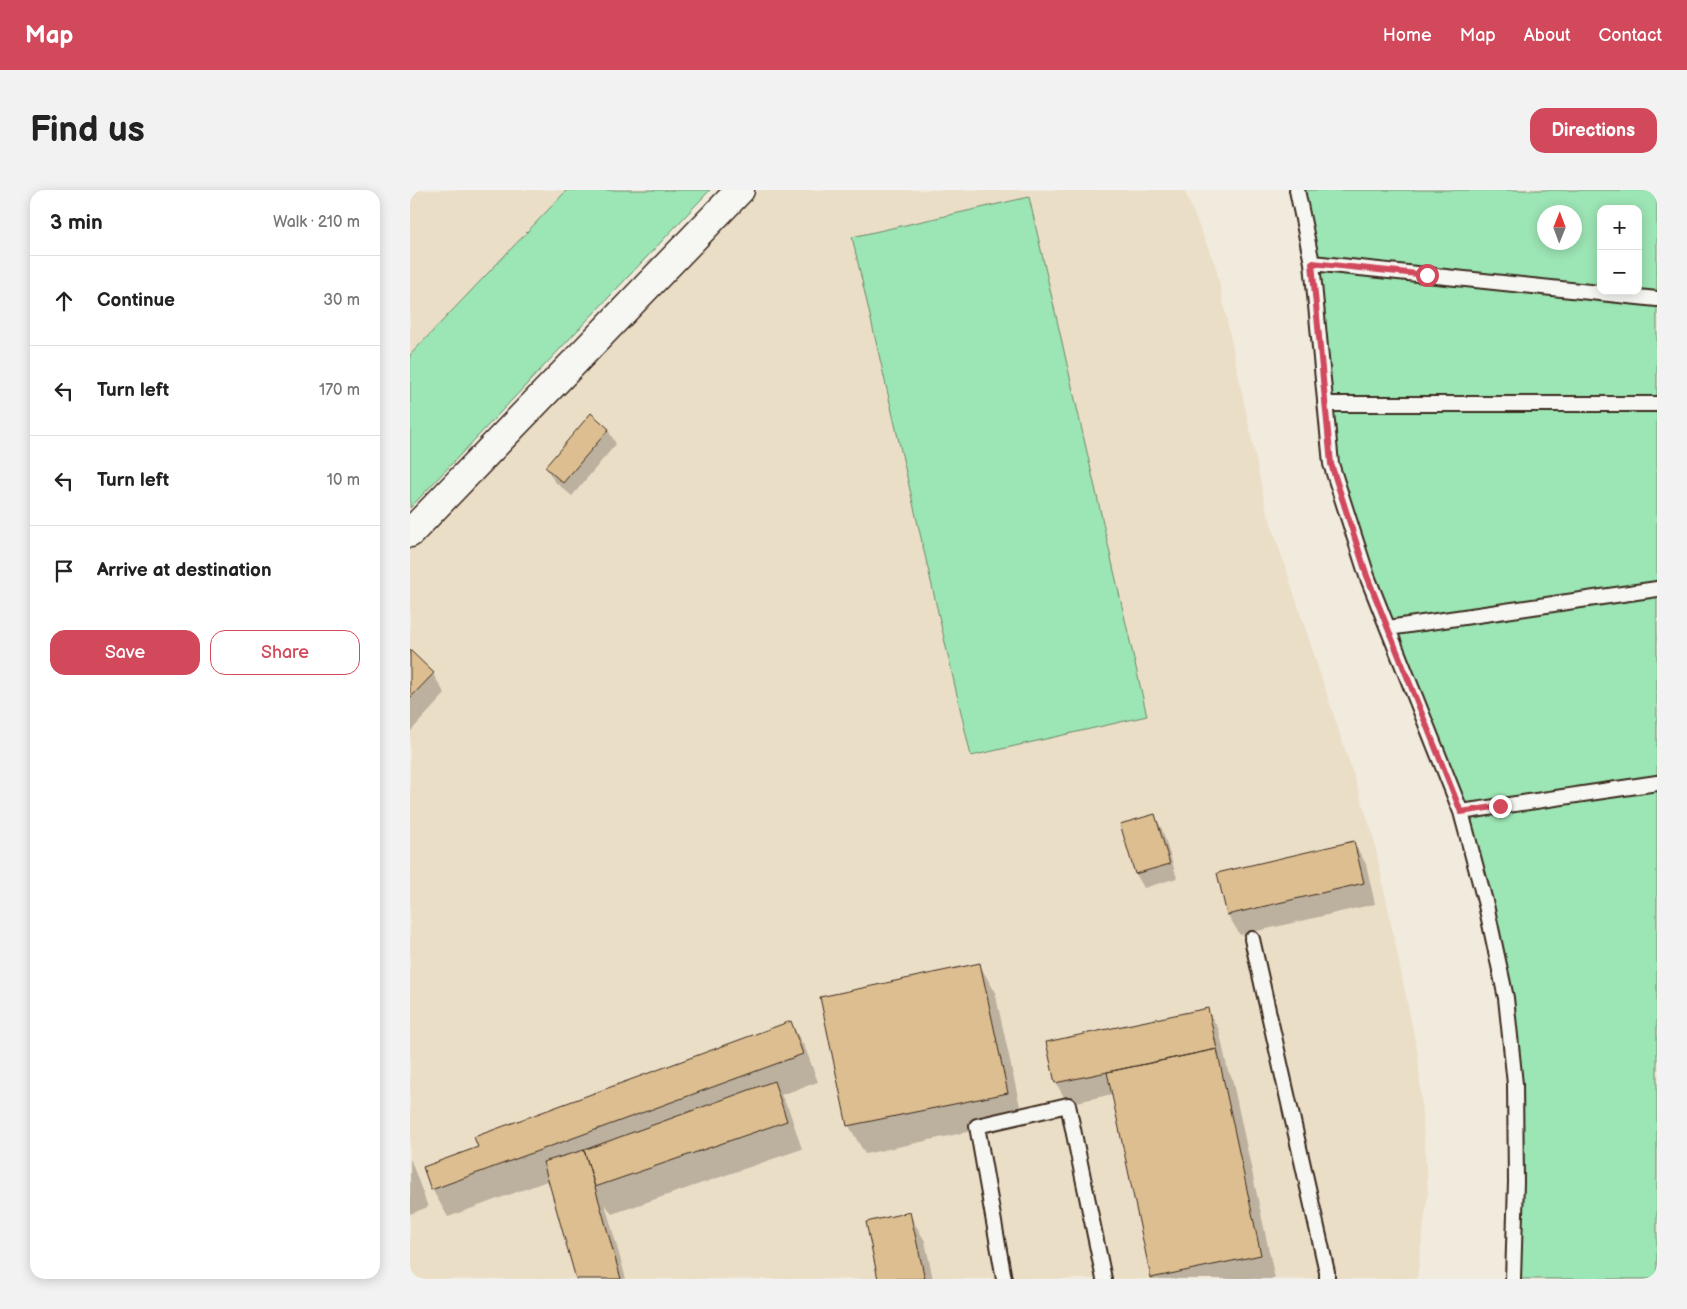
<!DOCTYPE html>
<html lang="en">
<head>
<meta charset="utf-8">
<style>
	body { margin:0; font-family:"Balsamiq Sans",sans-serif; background:#f2f2f2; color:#222 }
	.controls { position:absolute; right:15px; top:15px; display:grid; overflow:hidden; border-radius:10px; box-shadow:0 2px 12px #0003 }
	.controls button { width:45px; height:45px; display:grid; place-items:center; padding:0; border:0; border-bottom:1px solid #e0e0e0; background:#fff; color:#222; font:25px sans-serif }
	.compass { position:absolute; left:1127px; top:15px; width:45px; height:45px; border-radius:50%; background:#fff; box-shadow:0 2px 12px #0003; rotate:1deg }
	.stop { position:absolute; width:15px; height:15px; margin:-11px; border:4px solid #d1495b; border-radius:50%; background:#fff }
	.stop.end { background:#d1495b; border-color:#fff; box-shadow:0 1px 5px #0008 }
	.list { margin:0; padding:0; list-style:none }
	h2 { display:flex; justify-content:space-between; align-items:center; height:65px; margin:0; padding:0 20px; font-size:21px }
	h2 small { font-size:16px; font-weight:400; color:#767676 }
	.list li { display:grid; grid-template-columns:32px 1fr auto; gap:15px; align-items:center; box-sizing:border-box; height:90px; padding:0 20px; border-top:1px solid #e0e0e0 }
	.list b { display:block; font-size:19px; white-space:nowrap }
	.list em { font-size:16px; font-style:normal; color:#767676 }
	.actions { display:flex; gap:10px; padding:15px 20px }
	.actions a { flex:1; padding:11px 0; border:1px solid #d1495b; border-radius:15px; text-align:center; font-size:18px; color:#d1495b }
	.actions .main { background:#d1495b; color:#fff }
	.icon { flex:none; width:28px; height:28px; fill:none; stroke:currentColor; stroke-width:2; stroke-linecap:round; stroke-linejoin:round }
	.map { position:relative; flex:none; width:1247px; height:1089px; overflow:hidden; border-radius:15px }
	header { display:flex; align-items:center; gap:30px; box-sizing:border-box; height:70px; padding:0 25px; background:#d1495b; color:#fff }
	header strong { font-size:24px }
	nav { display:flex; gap:28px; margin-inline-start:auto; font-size:18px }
	.intro { display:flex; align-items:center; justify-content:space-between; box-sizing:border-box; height:120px; padding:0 30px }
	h1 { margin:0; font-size:35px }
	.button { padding:12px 22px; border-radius:15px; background:#d1495b; color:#fff; font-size:18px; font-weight:700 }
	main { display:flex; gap:30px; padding:0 30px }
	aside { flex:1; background:#fff; border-radius:15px; box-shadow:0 2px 12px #0003 }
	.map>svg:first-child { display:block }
</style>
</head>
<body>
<header>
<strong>Map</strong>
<nav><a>Home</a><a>Map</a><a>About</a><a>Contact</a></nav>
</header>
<div class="intro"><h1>Find us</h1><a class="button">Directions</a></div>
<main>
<aside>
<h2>3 min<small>Walk · 210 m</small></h2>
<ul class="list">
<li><svg class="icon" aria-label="ahead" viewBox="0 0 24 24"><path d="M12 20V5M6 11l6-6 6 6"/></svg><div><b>Continue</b></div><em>30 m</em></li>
<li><svg class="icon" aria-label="left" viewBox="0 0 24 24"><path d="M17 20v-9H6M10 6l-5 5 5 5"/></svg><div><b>Turn left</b></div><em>170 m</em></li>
<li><svg class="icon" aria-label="left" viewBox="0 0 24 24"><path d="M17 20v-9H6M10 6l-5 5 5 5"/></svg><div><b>Turn left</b></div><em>10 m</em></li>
<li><svg class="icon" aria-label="arrive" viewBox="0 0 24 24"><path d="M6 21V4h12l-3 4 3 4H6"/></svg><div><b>Arrive at destination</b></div></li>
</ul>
<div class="actions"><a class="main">Save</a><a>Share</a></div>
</aside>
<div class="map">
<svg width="1247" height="1089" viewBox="0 0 1247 1089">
	<rect width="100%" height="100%" fill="#f1ebde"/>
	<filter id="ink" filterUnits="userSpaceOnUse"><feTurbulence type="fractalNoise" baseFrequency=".02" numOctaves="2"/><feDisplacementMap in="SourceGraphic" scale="10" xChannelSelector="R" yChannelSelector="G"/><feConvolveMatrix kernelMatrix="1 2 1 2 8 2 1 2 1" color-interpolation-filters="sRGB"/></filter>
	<g filter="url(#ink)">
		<path fill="#ebdec7" d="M0 0H157L0 165Z
			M346 0H774L806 77 856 318 963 645 1008 865 1018 1003 1007 1089H0V358Z"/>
		<path fill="#9ce5b4" stroke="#6c8869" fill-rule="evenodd" d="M157 0H300L0 318V165Z
			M887 0H1247V1089H1103L1105 1072 1096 808 1051 622 921 274ZM1191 19H1228V101H1191ZM1134 22H1164V52H1134Z
			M619 7 737 526 561 566 442 47Z"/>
		<path fill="#0003" d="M181 225 198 240 206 254 162 306 144 291 136 277Z
			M0 462 23 484 35 504 0 542Z
			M744 625 752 639 767 688 734 698 726 684 712 635Z
			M944 653 956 674 965 714 830 745 818 725Z
			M569 774 585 802 613 930 455 964 439 936 411 808Z
			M797 819 809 840 818 881 822 888 865 1089H743L703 904 658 914 646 893 638 853Z
			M381 833 396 860 408 892 371 905 379 920 392 959 202 1024 195 1014 216 1089H168L140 990 38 1027 22 999 69 958Z
			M0 968 18 1017 0 1024Z
			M499 1024 515 1051 523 1089H469Z"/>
		<path fill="#dcbe90" stroke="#3b2a1e" d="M181 223 199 239 153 293 135 277Z
			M0 460 24 483 0 508Z
			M745 624 760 674 725 684 710 634Z
			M944 651 954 693 817 725 807 683Z
			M570 773 598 903 437 936 410 807Z
			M798 818 807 859 645 893 636 852Z
			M381 831 393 864 21 1000 13 977 68 957 64 947Z
			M807 859 851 1065 741 1088 697 882Z
			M364 891 377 931 185 997 174 960Z
			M174 960 185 997 211 1089H166L133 972Z
			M500 1022 515 1089H468L456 1032Z"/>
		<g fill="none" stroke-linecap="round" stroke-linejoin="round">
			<g stroke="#3b2a1e" stroke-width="18">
				<path id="service" d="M887 0 902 73 921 274 957 386 1051 622 1076 715 1096 808 1105 894 1106 992 1103 1089
					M902 73 1247 109
					M915 214H1247
					M978 438 1247 399
					M1051 622 1247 593
					M842 749 917 1082V1089
					M594 1089 567 936 658 915 694 1089"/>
			</g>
			<g stroke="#3b2a1e" stroke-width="31">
				<path id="minor" d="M0 343 330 0"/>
			</g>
			<use href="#service" stroke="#f6f6f2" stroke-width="14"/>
			<use href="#minor" stroke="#f6f6f2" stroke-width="28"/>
		</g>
	</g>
	<g fill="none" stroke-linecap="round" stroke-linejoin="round" filter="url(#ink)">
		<path stroke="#d1495b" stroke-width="6" d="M1017 85 902 73 921 274 957 386 1051 622 1090 616"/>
	</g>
</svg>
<div class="controls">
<button>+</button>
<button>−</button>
</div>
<svg class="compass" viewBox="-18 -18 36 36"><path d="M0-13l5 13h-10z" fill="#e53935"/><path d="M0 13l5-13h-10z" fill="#767676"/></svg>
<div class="stop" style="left:1017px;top:85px"></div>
<div class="stop end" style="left:1090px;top:616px"></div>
</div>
</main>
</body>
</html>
